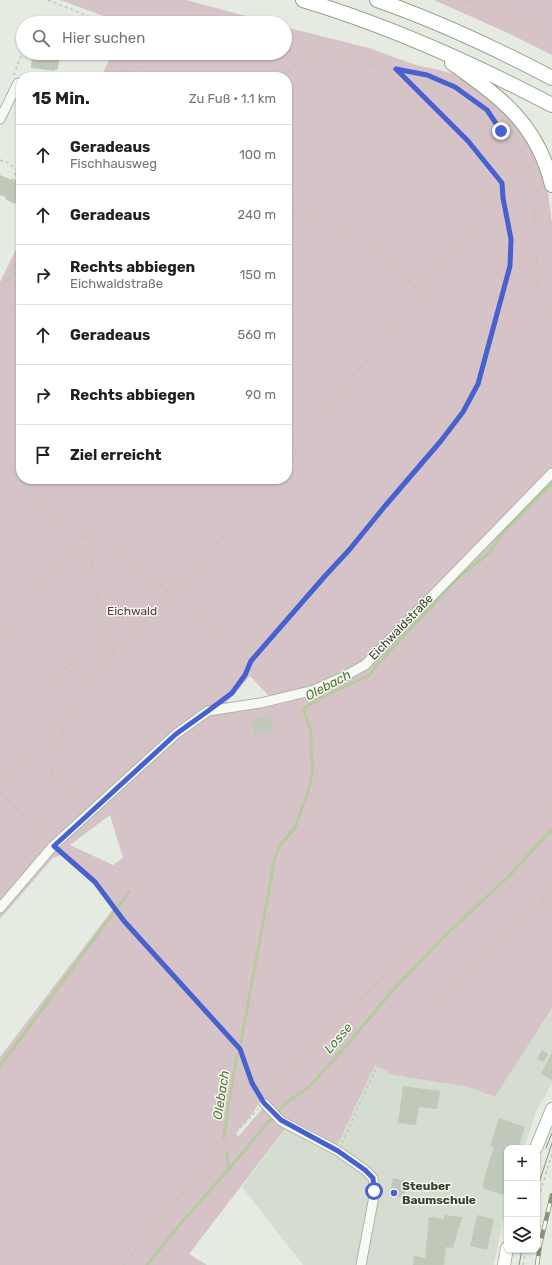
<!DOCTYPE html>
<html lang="de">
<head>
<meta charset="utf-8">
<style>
	body { margin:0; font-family:Rubik,sans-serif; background:#f6f6f6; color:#202124 }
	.controls { position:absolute; right:12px; bottom:12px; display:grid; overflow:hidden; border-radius:8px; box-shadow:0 1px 3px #0004 }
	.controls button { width:36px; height:36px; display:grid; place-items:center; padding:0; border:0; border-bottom:1px solid #e0e0e0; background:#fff; color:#202124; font:20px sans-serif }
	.stop { position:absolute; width:12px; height:12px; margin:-9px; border:3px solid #4761d0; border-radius:50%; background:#fff }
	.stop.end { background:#4761d0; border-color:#fff; box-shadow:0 1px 4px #0008 }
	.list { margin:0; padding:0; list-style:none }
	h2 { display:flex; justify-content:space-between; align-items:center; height:52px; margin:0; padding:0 16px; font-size:17px }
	h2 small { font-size:13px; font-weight:400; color:#757577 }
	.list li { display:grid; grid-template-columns:26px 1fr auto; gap:12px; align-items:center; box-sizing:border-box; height:60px; padding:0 16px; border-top:1px solid #e0e0e0 }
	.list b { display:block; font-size:15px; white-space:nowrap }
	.list p { margin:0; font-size:13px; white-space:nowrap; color:#757577 }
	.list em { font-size:13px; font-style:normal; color:#757577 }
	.icon { flex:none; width:22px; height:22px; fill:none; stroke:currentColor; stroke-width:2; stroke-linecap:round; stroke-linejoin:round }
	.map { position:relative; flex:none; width:552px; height:1265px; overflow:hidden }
	.search { position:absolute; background:#fff; box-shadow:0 1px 3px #0004; left:16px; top:16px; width:276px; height:44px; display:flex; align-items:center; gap:10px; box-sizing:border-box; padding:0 14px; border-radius:22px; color:#757577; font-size:15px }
	.panel { position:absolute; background:#fff; box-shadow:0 1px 3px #0004; left:16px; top:72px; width:276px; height:412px; border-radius:16px }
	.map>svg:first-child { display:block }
</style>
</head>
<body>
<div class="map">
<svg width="552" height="1265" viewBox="0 0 552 1265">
	<rect width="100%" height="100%" fill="#e6ebe2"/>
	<path fill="#d5ddd0" d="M552 1008V1083L536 1112 524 1148H507V1202L494 1265H303L242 1187 291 1121 337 1146 375 1065 393 1075 469 1087 495 1097Z"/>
	<path fill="#d5c3c8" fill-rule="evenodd" d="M60 0H186L272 23H123Z
		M434 0H552V55L510 34Z
		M285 27 369 48 416 65 443 71 460 76 479 88 491 97 504 111 519 128 532 147 540 166 547 185 552 223V469L364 663 343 674 289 694 268 695 250 676 219 711 282 701 314 692 350 677 366 667 457 572 552 476V1008L495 1097 469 1087 393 1075 375 1065 337 1146 291 1121 189 1254 207 1265H0V1057L113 909 116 913 118 911 96 881 63 852 61 855 53 858 0 919V282L21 239V479H287V77H101L112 53H285ZM110 815 123 858 113 865 70 845ZM245 1061 254 1083 263 1100 262 1109 238 1137 236 1132C245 1122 256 1112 260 1099L251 1084 244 1063Z"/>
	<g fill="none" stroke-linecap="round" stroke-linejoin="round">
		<path stroke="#b5cb9d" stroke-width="3" d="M241 1042 275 857 280 846 295 827 308 793 313 768 311 754V731L303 709 320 698 370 675 374 668 456 580 490 552 501 535 552 483
			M0 1066 129 892
			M224 1138 228 1107 237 1056
			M227 1153 229 1169
			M147 1265 174 1231 229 1169 262 1129 287 1102 309 1087 347 1045 391 992 447 934 509 876 552 829"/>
	</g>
	<path fill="#bfc8b9" d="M32 53H60L58 70 55 69V71L31 68Z
		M0 175 14 181 15 179 21 182V190L15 204 5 199 6 197 0 195Z
		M270 715 274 729 255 735 250 721Z
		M542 1050 548 1054 544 1062 537 1059Z
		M552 1052V1080L541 1074Z
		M403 1086 440 1091 437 1109 419 1107 416 1125 398 1123Z
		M499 1118 525 1127 518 1148H507V1182L503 1195 482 1188 485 1175 494 1147 490 1146Z
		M393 1178 407 1181 404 1198 390 1195Z
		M444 1215 462 1217 453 1248 446 1247 444 1265H413L414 1256 425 1258 429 1217 444 1219Z
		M477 1215 494 1219 487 1250 470 1246Z"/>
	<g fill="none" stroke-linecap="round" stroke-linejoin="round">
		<g stroke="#adb5a7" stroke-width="11">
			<path id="minor" d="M0 119 18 83
				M0 908 53 846 176 734 208 711 260 703 314 690 345 676 365 665 552 473
				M264 1103 281 1121 338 1151 365 1170 373 1178 375 1191 361 1265"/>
		</g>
		<g stroke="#abb7a1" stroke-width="14">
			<path id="major" d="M536 1148 552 1109
				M504 1265 507 1248"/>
		</g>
		<g stroke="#94a289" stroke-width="16">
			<path id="highway" d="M303 0C390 26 472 63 552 105
				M377 0C437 21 495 48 552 78
				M452 63C501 98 537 123 552 185"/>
		</g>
		<path stroke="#c0c6bc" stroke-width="1.5" stroke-dasharray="3 3" stroke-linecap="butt" d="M48 0 100 21 101 23
			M464 0 514 16 552 35
			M285 49 427 75 455 87 487 110 513 150 523 170 533 197 536 231 537 285 545 309 552 321
			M133 55 137 68 142 77
			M15 75 14 74 23 51
			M117 77 134 53
			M278 77 296 66 313 54
			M0 160 8 163 21 173
			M12 181 17 170
			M287 208 357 235 422 294
			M8 279 15 282 20 286
			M0 292 13 269 21 251
			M0 335 21 287 13 269 21 261
			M0 450 14 469 28 492 49 516 84 538 101 540 171 593 251 661
			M287 461 323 419 356 373 396 329 422 294 433 267 460 248 478 217 502 183
			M84 538 91 557 98 604 114 652 94 676 70 710 58 746 51 771 56 783 72 792 103 787
			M0 636 84 538
			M224 699C237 689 245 676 251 661L325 576 350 549 385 506 440 443 463 412 478 384 510 266 511 239 503 198 502 183 468 141 396 69
			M0 723 12 715 68 666 87 654 114 652 137 631 171 593 206 557 272 479
			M0 780 69 711
			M0 792C15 809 35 821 48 839
			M61 852 95 882 124 921 240 1049 252 1083 260 1096
			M541 902 551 912
			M270 1096 345 1015 392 968 437 930 552 799
			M342 1143 376 1068 552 891
			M537 1203 552 1154
			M124 1265 136 1248 203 1168 258 1109
			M523 1265 526 1250"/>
		<use href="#minor" stroke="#f7f9f5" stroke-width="9"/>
		<use href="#major" stroke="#fff" stroke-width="12"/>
		<use href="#highway" stroke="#fff" stroke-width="14"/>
		<path stroke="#86957b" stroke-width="1" d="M546 1148 552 1133
			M537 1189 552 1143
			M519 1265 522 1250"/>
		<g stroke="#86957b" stroke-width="4.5">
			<path id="rail" d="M537 1265 540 1245 552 1195"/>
		</g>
		<use href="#rail" stroke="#f5f8f2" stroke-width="3" stroke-dasharray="9" stroke-linecap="butt"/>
	</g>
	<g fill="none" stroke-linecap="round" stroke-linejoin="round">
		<path stroke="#4761d0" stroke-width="5" d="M374 1191 373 1178 365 1170 338 1151 281 1120 264 1103 252 1083 240 1049 124 921 95 882 54 846 176 734 208 711 232 693 245 675 251 661 325 576 350 549 385 506 440 442 463 412 478 384 510 266 511 239 503 198 502 183 468 141 396 69 427 75 455 87 487 110 501 131"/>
	</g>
	<circle fill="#4761d0" stroke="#f5f8f2" stroke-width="1.5" cx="394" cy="1193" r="4"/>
	<g text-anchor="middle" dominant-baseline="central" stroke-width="3" stroke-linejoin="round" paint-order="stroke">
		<g font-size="12" fill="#5f3740" stroke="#f5f8f2">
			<text x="132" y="611">Eichwald</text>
		</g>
		<g font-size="12" fill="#34432a" stroke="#f5f8f2">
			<text transform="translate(401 627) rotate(-46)">Eichwaldstraße</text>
		</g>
		<g font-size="12" font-weight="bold" fill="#34432a" stroke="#f5f8f2" text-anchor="start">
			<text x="402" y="1186">Steuber<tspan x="402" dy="14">Baumschule</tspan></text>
		</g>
		<g font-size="13" font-style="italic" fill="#547833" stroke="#f5f8f2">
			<text transform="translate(328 685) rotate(-28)">Olebach</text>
			<text transform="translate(338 1038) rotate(-49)">Losse</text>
			<text transform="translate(221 1095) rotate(-81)">Olebach</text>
		</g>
	</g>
</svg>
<div class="controls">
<button>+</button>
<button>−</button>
<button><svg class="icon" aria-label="layers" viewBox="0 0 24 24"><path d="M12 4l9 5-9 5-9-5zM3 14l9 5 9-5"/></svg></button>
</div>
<div class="stop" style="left:374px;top:1191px"></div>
<div class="stop end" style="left:501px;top:131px"></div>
<div class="search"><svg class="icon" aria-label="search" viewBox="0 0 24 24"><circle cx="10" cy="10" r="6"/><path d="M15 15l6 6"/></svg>Hier suchen</div>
<section class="panel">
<h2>15 Min.<small>Zu Fuß · 1.1 km</small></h2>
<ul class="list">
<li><svg class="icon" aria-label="ahead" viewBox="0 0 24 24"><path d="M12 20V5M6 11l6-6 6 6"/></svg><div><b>Geradeaus</b><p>Fischhausweg</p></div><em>100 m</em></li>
<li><svg class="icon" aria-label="ahead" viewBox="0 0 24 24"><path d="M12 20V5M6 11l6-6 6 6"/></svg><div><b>Geradeaus</b></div><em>240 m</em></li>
<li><svg class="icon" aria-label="right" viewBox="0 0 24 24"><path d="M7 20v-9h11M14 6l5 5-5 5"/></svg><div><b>Rechts abbiegen</b><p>Eichwaldstraße</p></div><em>150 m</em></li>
<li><svg class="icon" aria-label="ahead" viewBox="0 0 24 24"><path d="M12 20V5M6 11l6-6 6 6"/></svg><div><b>Geradeaus</b></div><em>560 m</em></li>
<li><svg class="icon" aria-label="right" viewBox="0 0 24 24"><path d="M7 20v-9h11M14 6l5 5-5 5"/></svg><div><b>Rechts abbiegen</b></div><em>90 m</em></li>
<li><svg class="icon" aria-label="arrive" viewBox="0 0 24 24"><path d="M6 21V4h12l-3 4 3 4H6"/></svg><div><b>Ziel erreicht</b></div></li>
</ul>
</section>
</div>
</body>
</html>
